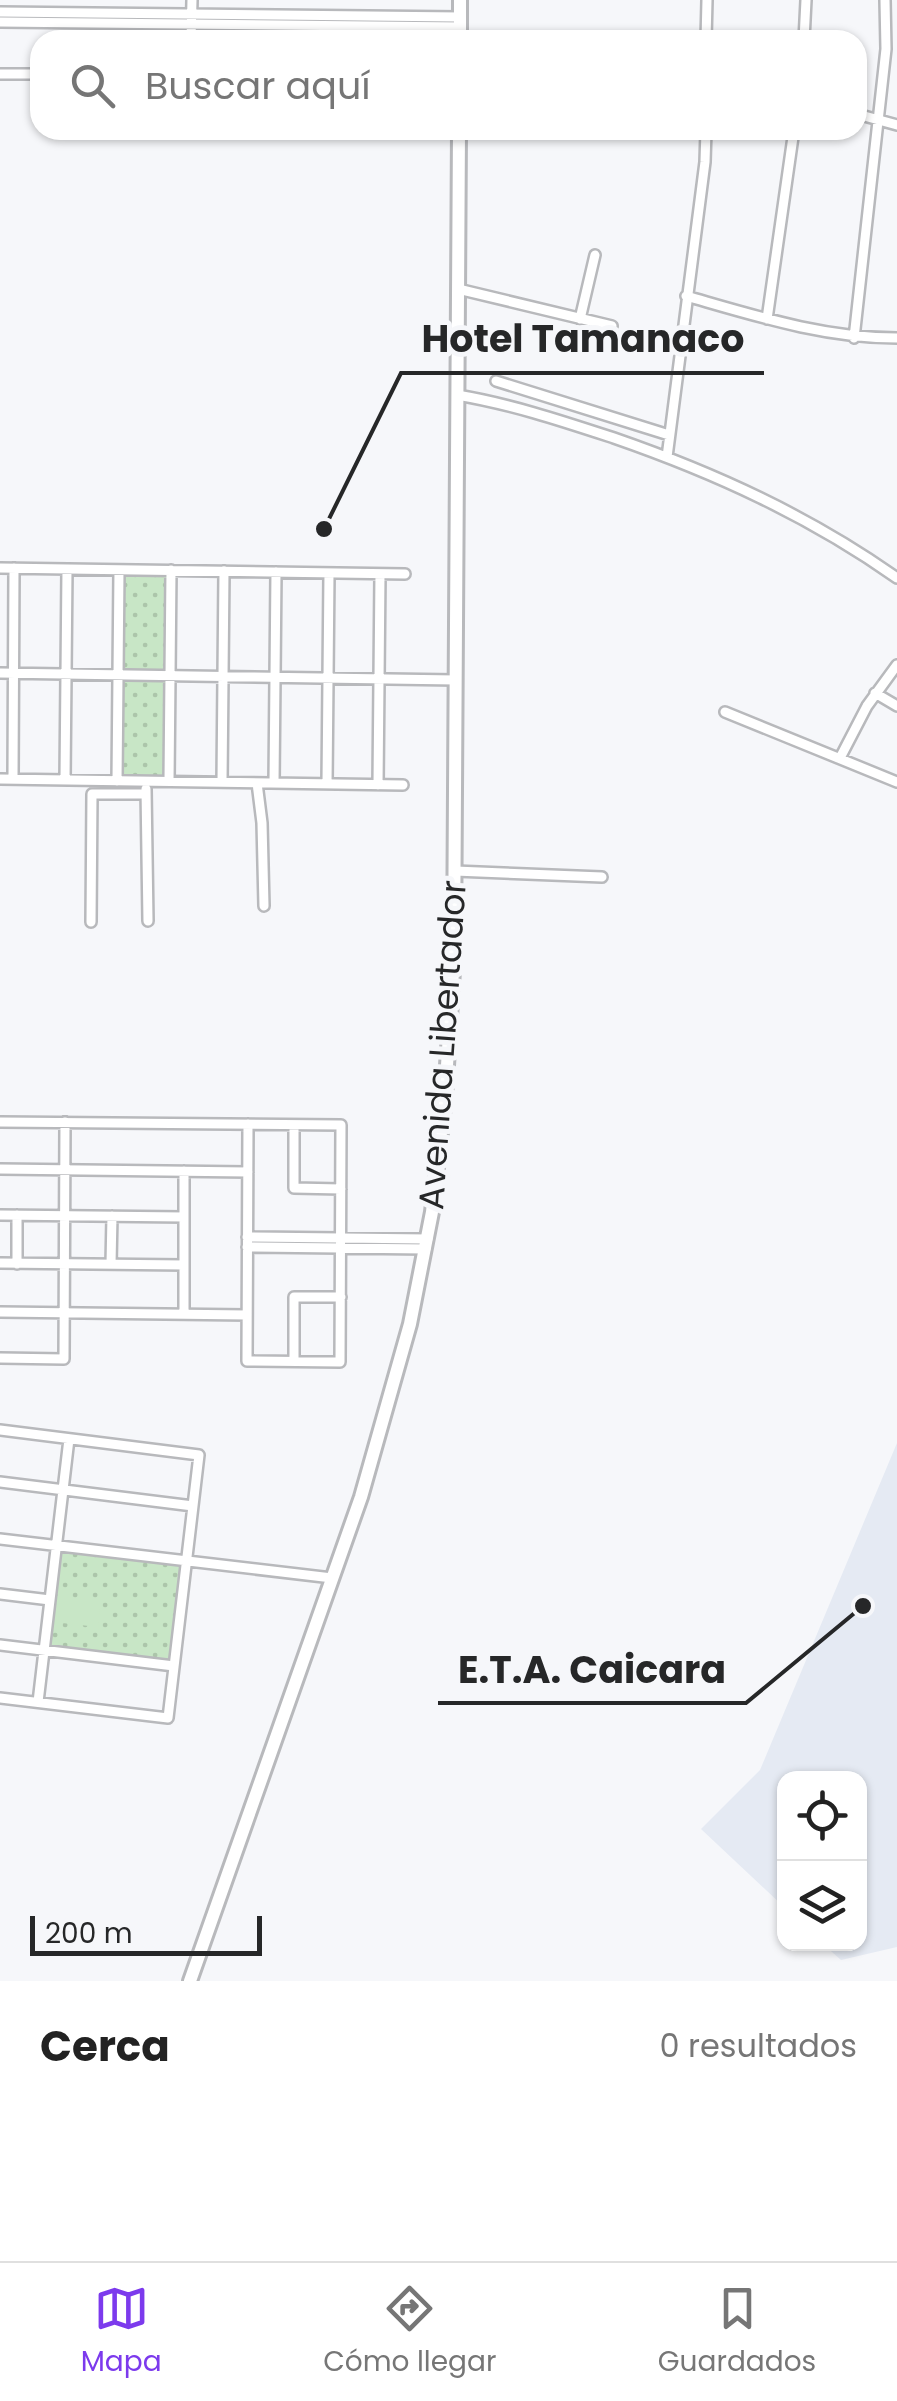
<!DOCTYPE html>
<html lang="es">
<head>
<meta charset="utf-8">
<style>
	body { margin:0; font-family:Poppins,sans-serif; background:#f6f6f6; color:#222 }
	.controls { position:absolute; right:30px; bottom:30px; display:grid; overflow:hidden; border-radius:20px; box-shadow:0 2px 8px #0004 }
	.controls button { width:90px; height:90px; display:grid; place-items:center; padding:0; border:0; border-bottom:2px solid #e0e0e0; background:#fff; color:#222; font:50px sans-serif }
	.scale { position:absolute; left:30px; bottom:25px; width:232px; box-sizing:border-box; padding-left:10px; border:5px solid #262728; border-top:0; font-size:28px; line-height:35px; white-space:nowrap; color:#262728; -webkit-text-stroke:8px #f6f7fa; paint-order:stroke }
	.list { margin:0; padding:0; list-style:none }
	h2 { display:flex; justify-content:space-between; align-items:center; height:130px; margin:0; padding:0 40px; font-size:42px }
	h2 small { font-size:32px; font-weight:400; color:#767676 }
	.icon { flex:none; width:55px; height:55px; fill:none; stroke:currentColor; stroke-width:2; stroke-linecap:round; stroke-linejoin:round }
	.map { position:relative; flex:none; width:897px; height:1981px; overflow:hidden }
	.search { position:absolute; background:#fff; box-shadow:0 2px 8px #0004; left:30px; right:30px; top:30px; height:110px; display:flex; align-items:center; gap:25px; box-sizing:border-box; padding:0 35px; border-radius:30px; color:#767676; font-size:38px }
	.sheet { height:280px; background:#fff }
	nav { display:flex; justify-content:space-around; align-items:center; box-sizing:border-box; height:140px; border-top:2px solid #e0e0e0; background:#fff; font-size:28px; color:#767676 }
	nav a { display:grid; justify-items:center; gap:5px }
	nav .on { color:#7c3aed }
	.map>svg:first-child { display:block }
</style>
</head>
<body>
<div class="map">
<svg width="897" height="1981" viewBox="0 0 897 1981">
	<defs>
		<pattern id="park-dots" width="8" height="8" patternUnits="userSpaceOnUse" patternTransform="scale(2.5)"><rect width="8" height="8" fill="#c8e6c6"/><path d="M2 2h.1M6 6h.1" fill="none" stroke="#acc5aa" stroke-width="1.8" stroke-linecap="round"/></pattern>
	</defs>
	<rect width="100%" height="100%" fill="#f6f7fa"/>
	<path fill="#e5eaf3" d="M897 1443V1947L841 1960 823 1944H860V1778H784V1907L701 1829 760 1770Z"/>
	<path fill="url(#park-dots)" d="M123 574H167L166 672 122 671Z
		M122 679 166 680 165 777H121Z
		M59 1550 183 1565 171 1662 48 1647Z"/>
	<path fill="#c8e6c6" d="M55 1596 100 1601 98 1627 53 1622Z"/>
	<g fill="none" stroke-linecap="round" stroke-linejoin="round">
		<g stroke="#b8b9bc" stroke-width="14">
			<path id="minor" d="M0 12 460 17
				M0 22 460 27
				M191 40 192 0
				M706 40 707 0
				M804 40 806 0
				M0 74H40
				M857 114 897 125
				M458 289 612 326
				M686 296C756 316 824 338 897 338
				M580 319 595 255
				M767 319 794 130
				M854 338 886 49 885 0
				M496 381 669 435
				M457 395C511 404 562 421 614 438 715 473 809 516 897 578
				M667 457 705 162 706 130
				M0 568 405 574
				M0 673 456 680
				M875 693 897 706
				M725 712 897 782
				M840 758 867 706 897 665
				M0 779 403 785
				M13 779 14 568
				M65 780 67 569
				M117 781 119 570
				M169 781 171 570
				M222 782 224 571
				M257 783 262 823 264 906
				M274 783 276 572
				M327 784 329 573
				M378 785 380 574
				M146 789 148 921
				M455 871 602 877
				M91 922 92 794H146
				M0 1122 341 1125 340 1362 247 1361 248 1124
				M294 1125V1188L341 1189
				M0 1169 248 1172
				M0 1215 184 1217
				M247 1237 428 1239
				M247 1247 426 1249
				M0 1263 184 1265
				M17 1264V1215
				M111 1264 112 1216
				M0 1312 247 1315
				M184 1314V1171
				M0 1358 64 1359 65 1122
				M294 1361V1297H341
				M0 1430 199 1455 168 1718 0 1698
				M0 1482 193 1506
				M0 1539 332 1578
				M0 1594 50 1600
				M0 1645 174 1666
				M38 1702 69 1439"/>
		</g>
		<g stroke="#b8b9bc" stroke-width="18">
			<path id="highway" d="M460 40V0
				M190 1981 361 1497 410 1324 432 1212 445 1097 454 955 459 130"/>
		</g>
		<use href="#minor" stroke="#fff" stroke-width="9"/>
		<use href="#highway" stroke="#fff" stroke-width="12"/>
	</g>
	<g text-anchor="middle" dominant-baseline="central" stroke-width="10" stroke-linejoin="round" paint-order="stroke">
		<g font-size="35" fill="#262728" stroke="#f6f7fa">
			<text transform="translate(442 1045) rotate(-86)">Avenida Libertador</text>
		</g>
	</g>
	<path fill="none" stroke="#262728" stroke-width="4" d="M324 529L401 373H764M863 1606L746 1703H438"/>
	<g fill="#262728" stroke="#f6f7fa" stroke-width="4">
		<circle cx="324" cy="529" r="10"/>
		<circle cx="863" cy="1606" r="10"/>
	</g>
	<g font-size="38" text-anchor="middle" font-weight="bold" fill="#262728" stroke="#f6f7fa" stroke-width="10" stroke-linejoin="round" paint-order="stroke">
		<text x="583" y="352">Hotel Tamanaco</text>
		<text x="592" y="1683">E.T.A. Caicara</text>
	</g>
</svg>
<div class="controls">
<button><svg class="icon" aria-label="locate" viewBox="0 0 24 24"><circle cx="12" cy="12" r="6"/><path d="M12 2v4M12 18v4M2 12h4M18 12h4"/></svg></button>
<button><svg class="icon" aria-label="layers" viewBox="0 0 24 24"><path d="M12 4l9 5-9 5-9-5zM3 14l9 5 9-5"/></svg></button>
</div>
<div class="scale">200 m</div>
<div class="search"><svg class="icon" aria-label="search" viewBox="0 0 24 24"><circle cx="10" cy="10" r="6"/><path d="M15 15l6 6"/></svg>Buscar aquí</div>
</div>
<section class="sheet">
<h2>Cerca<small>0 resultados</small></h2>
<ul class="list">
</ul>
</section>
<nav>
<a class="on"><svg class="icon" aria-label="map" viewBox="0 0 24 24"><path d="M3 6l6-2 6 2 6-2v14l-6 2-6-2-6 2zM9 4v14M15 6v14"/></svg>Mapa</a>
<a><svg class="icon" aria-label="directions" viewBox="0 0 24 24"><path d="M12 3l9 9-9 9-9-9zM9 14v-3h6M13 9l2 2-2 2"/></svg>Cómo llegar</a>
<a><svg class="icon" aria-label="saved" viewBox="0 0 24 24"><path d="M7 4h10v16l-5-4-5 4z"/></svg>Guardados</a>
</nav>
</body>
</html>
